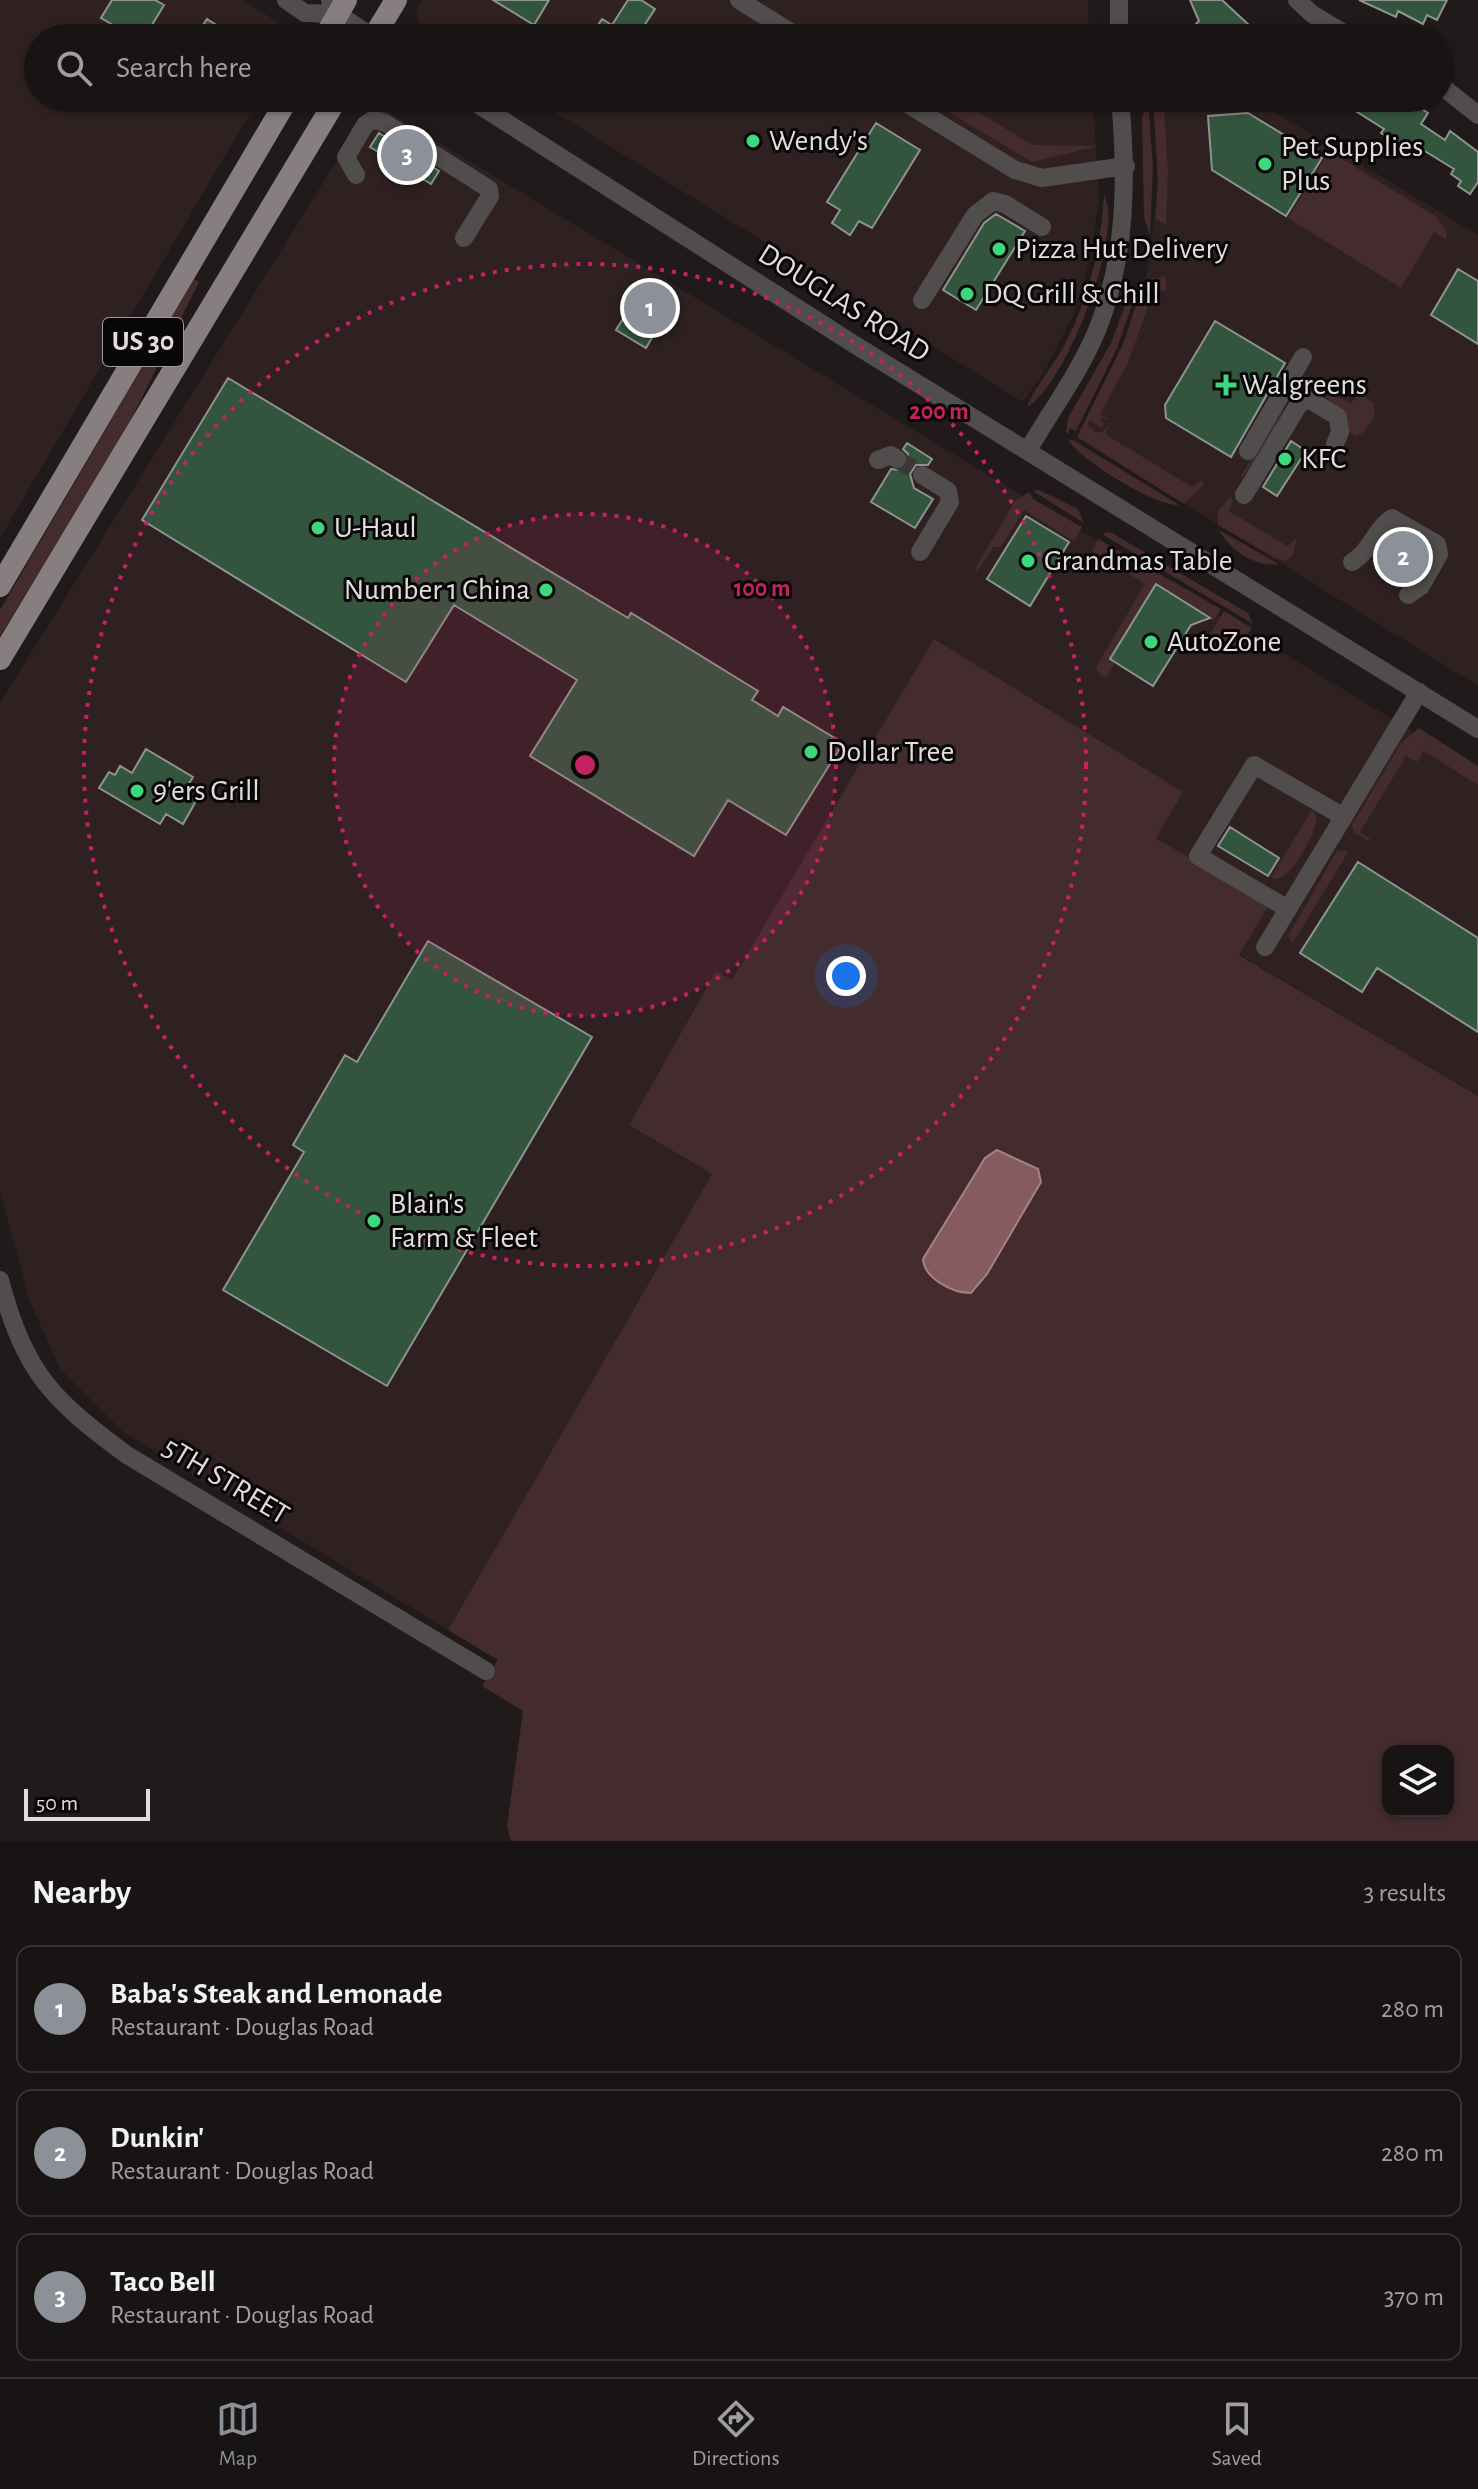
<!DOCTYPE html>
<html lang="en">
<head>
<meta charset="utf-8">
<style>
	body { margin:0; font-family:"Alegreya Sans",sans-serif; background:#262122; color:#f1f3f6 }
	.controls { position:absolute; right:24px; bottom:24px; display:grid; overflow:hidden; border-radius:16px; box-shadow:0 2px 6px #0004 }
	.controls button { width:72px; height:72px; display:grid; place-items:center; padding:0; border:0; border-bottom:2px solid #373334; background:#191414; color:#f1f3f6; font:40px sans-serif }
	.scale { position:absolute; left:24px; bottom:20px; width:126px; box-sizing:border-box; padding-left:8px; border:4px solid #e2dddd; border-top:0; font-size:22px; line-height:28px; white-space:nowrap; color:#e2dddd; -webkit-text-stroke:6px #080606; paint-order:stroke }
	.you { position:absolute; left:846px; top:976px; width:28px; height:28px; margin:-20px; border:6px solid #fff; border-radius:50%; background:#1a73e8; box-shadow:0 0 0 12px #1a73e833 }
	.badge { display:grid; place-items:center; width:52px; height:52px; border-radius:50%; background:#8c9099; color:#fff; font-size:26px; font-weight:700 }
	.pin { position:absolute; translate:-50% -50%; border:4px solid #fff; box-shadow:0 2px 8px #0006 }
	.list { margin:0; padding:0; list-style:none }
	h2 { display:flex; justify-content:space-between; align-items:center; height:104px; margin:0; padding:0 32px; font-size:34px }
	h2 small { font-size:26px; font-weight:400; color:#9f9ea0 }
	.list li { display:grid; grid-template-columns:52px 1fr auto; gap:24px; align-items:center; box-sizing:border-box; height:128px; margin:0 16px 16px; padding:0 16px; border:2px solid #373334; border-radius:16px }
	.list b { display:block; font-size:30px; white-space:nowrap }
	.list p { margin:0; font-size:26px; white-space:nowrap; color:#9f9ea0 }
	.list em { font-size:26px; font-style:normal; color:#9f9ea0 }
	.icon { flex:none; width:44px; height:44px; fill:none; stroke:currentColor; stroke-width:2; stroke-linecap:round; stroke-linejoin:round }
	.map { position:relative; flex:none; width:1478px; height:1841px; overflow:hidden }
	.search { position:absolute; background:#191414; box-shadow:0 2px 6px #0004; left:24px; right:24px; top:24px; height:88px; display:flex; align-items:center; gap:20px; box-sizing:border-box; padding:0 28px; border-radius:44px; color:#9f9ea0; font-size:30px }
	.sheet { height:536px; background:#191414 }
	nav { display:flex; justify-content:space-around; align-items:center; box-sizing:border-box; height:112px; border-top:2px solid #373334; background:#191414; font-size:22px; color:#9f9ea0 }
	nav a { display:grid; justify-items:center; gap:4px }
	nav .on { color:#8c9099 }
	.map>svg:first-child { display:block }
</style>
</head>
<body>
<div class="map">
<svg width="1478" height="1841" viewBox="0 0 1478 1841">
	<rect width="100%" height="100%" fill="#211a1a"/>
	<path fill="#2f2122" d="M0 0H244L280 24 285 38H38V98H259L0 538Z
		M422 0H1088L1089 38H435L419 25 417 9Z
		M532 98H1093L1099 199 1090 259 1074 314 1046 368 1023 402Z
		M1153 98H1251L1478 235V686L1078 437 1119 358 1145 284 1160 185Z
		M378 106 1478 771V1096L1239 954 1269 905 1155 838 1183 792 732 980 716 971 629 1125 712 1174 448 1630 123 1432 60 1369 29 1299 0 1191V703L367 112Z"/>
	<path fill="#432b2e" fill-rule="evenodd" d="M926 98H955L1033 145 1098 146 1032 162Z
		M1175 98 1174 106 1164 108 1168 172 1166 225 1155 218 1158 182 1153 99Z
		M1148 102 1153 166 1150 236 1144 217 1142 117Z
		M1329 151 1437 217 1447 232 1446 239 1434 232 1401 288 1288 218Z
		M1104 195C1125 233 1065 387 1027 407 1034 388 1054 365 1065 344 1089 298 1101 247 1104 195Z
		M1165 276 1167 288 1165 291 1154 289 1128 363 1100 414 1109 420 1099 418 1104 424 1102 428 1090 420 1088 422 1089 428H1094L1093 431 1102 433 1110 424 1105 434 1192 487 1203 480 1204 484 1184 504 1077 437 1123 344 1144 281Z
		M194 279 199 282 123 436 0 636V610Z
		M1139 285 1117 348 1076 431 1069 428V434L1066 432 1068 418 1111 343 1127 301Z
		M1306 376 1350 403 1361 393 1374 404 1375 416 1364 432 1355 436 1348 431C1347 409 1323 388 1301 394L1242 478 1241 475Z
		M1068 439 1075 441 1179 505C1156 507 1078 459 1068 439Z
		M1039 490 1078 509 1084 523 1033 491Z
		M1029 492 1033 499 1082 527 1074 541 1024 510 1001 547H993L977 572 975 569 1015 501Z
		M1230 497 1233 500 1229 511 1287 546 1297 538 1293 555 1285 561 1275 558 1218 525V511Z
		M1219 530 1279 564C1256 568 1230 550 1219 530Z
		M1110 532 1248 613 1253 624 1105 536 1103 533Z
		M1098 539 1221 609 1214 620 1156 585 1110 658 1116 662 1107 677 1101 676 1096 667 1145 584 1092 551Z
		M1224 611 1252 628 1241 645 1230 646 1210 634Z
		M934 639 1183 792 1156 838 1269 905 1239 955 1478 1096V1841H511L507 1826 523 1711 482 1686 498 1660 448 1630 712 1174 629 1125 716 971 732 980ZM1388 1751H1448V1811H1388Z
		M1419 728 1478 766V785L1424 751 1417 762 1406 756 1360 832 1371 839 1366 840 1354 832 1352 825 1401 743Z
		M1312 810 1317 818C1315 834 1292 879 1275 879L1271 877Z
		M1345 850 1348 852 1345 857 1293 943 1288 936 1337 851Z"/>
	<path fill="#865b60" stroke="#a28286" stroke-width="2" d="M997 1150 1038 1169 1041 1182 987 1274 971 1293C952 1293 924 1278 923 1259L985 1158Z"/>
	<path fill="#33553d" stroke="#8d948f" stroke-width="2" d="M112 0H155L164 5 144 38H135L101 18Z
		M493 0H549L534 25Z
		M628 0H641L655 9 636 38H589L602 19 612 25Z
		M1190 0H1222L1263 38H1211L1196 24 1199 21Z
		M1359 0H1447L1437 20 1427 15 1423 24 1398 11 1396 17Z
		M207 19 237 38H195Z
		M1335 98H1405L1428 113 1421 124 1445 140 1450 131 1478 152V182L1470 194 1458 186 1461 181 1451 174 1454 169 1410 142 1405 148 1381 133 1384 129Z
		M1248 113 1322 158 1286 216 1212 170 1208 116Z
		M876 123 920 150 872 228 859 221 850 235 832 223 840 210 827 202Z
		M379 133 439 171 431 184 370 147Z
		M996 214 1025 231 976 310 943 290 984 223Z
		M1458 269 1478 281V344L1431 315Z
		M646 282 675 300 665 316 669 318 665 325 662 331 657 329 646 348 616 330Z
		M1215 321 1285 363 1231 457 1166 418 1165 405Z
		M228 378 628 618 631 613 758 691 752 700 778 716 783 707 843 743 786 835 728 800 694 856 530 756 577 680 454 605 406 682 142 520Z
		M1291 441 1306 451 1277 496 1263 487Z
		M907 443 932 459 928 465H916L910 474 914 488 933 499 915 528 871 502 891 469 902 470 907 465 908 454 903 449Z
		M1026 516 1069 542 1030 606 987 579Z
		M1393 533 1426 552 1407 581 1374 561Z
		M1156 584 1210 618 1191 625 1153 686 1110 659Z
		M146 749 193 777 183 793 196 801 183 824 166 814 160 824 99 788 109 772 115 775 120 766 132 773Z
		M1230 827 1279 858 1268 876 1218 846Z
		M1358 862 1478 938V1032L1377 968 1362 992 1300 953Z
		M428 941 592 1037 387 1386 223 1290 304 1152 293 1145 345 1055 357 1062Z"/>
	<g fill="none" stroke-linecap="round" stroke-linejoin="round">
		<path stroke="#3e3737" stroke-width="18" stroke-dasharray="18 9" stroke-linecap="butt" d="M897 459 922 475"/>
		<path stroke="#514d4d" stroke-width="18" d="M286 0 305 13 338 14
			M330 0 338 14 374 38
			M739 0 800 38
			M1119 0V38
			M1297 0 1312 14 1352 38
			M1440 85 1478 115
			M468 98 860 348 1478 729
			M898 98 1015 170 1042 178 1126 166
			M356 175 346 157 365 125 374 119 385 123 489 189 490 196 464 238
			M922 300 975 215 993 201 1005 204 1042 227
			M1028 450C1051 411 1081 370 1098 328 1127 254 1127 176 1120 98
			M1248 451 1303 357
			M878 460 891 455 897 459
			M1244 495 1301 401H1312L1338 417 1340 432 1335 444
			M920 552 950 502 948 491 922 475
			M1352 562C1371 551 1374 530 1392 518L1437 544 1439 554 1421 586 1408 595
			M1288 909 1198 856 1254 765 1344 817
			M1265 947 1419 692
			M0 1280C25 1373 51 1399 127 1455L486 1671"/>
		<path stroke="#867e7f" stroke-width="22" d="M324 38 346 0
			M373 38 396 0
			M0 586 288 98
			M0 659 337 98"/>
	</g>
	<circle cx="585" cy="765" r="251" fill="#c42262" fill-opacity=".12"/>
	<g fill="none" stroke="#c42262" stroke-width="4" stroke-dasharray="4 8">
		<circle cx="585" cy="765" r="251"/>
		<circle cx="585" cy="765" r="501"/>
	</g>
	<g fill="#3dd77d" stroke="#080606" stroke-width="3">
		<circle cx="753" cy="141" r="8"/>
		<circle cx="1265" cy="164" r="8"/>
		<circle cx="999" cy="249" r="8"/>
		<circle cx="967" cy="294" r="8"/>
		<path d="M1222 373h8v8h8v8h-8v8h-8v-8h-8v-8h8z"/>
		<circle cx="1285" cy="459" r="8"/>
		<circle cx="318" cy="528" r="8"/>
		<circle cx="1028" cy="561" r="8"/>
		<circle cx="546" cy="590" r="8"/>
		<circle cx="1151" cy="642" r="8"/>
		<circle cx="811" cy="752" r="8"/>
		<circle cx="137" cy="791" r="8"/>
		<circle cx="374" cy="1221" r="8"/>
	</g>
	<g text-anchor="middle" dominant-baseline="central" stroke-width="6" stroke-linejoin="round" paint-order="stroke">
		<rect fill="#080606" stroke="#a19c9c" stroke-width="2" x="103" y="318" width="80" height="48" rx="6"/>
		<g font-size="28" font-weight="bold" fill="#e2dddd">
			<text x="143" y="342">US 30</text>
		</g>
		<g font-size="30" fill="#e2dddd" stroke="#080606" text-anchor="start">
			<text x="769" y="141">Wendy's</text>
			<text x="1281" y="147">Pet Supplies<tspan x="1281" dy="34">Plus</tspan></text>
			<text x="1015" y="249">Pizza Hut Delivery</text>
			<text x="983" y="294">DQ Grill &amp; Chill</text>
			<text x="1242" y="385">Walgreens</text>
			<text x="1301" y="459">KFC</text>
			<text x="334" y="528">U-Haul</text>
			<text x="1044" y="561">Grandmas Table</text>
			<text x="530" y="590" text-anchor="end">Number 1 China</text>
			<text x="1167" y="642">AutoZone</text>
			<text x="827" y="752">Dollar Tree</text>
			<text x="153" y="791">9'ers Grill</text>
			<text x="390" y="1204">Blain's<tspan x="390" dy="34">Farm &amp; Fleet</tspan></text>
		</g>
		<g font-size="30" fill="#e2dddd" stroke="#080606">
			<text transform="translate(844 303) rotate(32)">DOUGLAS ROAD</text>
			<text transform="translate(226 1481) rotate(31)">5TH STREET</text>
		</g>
	</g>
	<circle cx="585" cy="765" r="12" fill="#c42262" stroke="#080606" stroke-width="4"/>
	<g font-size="24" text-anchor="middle" font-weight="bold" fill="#c42262" stroke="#080606" stroke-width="6" stroke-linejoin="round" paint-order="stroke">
		<text x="939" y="419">200 m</text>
		<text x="762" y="596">100 m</text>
	</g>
</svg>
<div class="controls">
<button><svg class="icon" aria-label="layers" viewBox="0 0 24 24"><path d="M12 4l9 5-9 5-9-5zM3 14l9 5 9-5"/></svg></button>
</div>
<div class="scale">50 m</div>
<div class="you"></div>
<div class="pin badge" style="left:650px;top:308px">1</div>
<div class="pin badge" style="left:1403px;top:557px">2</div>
<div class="pin badge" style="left:407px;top:155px">3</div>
<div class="search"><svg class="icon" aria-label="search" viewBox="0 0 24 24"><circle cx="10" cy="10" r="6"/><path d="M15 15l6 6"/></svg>Search here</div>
</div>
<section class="sheet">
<h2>Nearby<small>3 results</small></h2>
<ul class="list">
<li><span class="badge">1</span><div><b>Baba's Steak and Lemonade</b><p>Restaurant · Douglas Road</p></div><em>280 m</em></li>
<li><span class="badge">2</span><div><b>Dunkin'</b><p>Restaurant · Douglas Road</p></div><em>280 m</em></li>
<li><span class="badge">3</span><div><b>Taco Bell</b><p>Restaurant · Douglas Road</p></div><em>370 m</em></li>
</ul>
</section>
<nav>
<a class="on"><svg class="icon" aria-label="map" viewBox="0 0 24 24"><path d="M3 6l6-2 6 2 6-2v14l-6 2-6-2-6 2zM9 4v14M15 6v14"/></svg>Map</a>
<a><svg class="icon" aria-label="directions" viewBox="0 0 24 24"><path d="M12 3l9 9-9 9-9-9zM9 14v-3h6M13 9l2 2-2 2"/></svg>Directions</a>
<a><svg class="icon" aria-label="saved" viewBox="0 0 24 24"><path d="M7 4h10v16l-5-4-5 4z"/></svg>Saved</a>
</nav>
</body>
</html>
